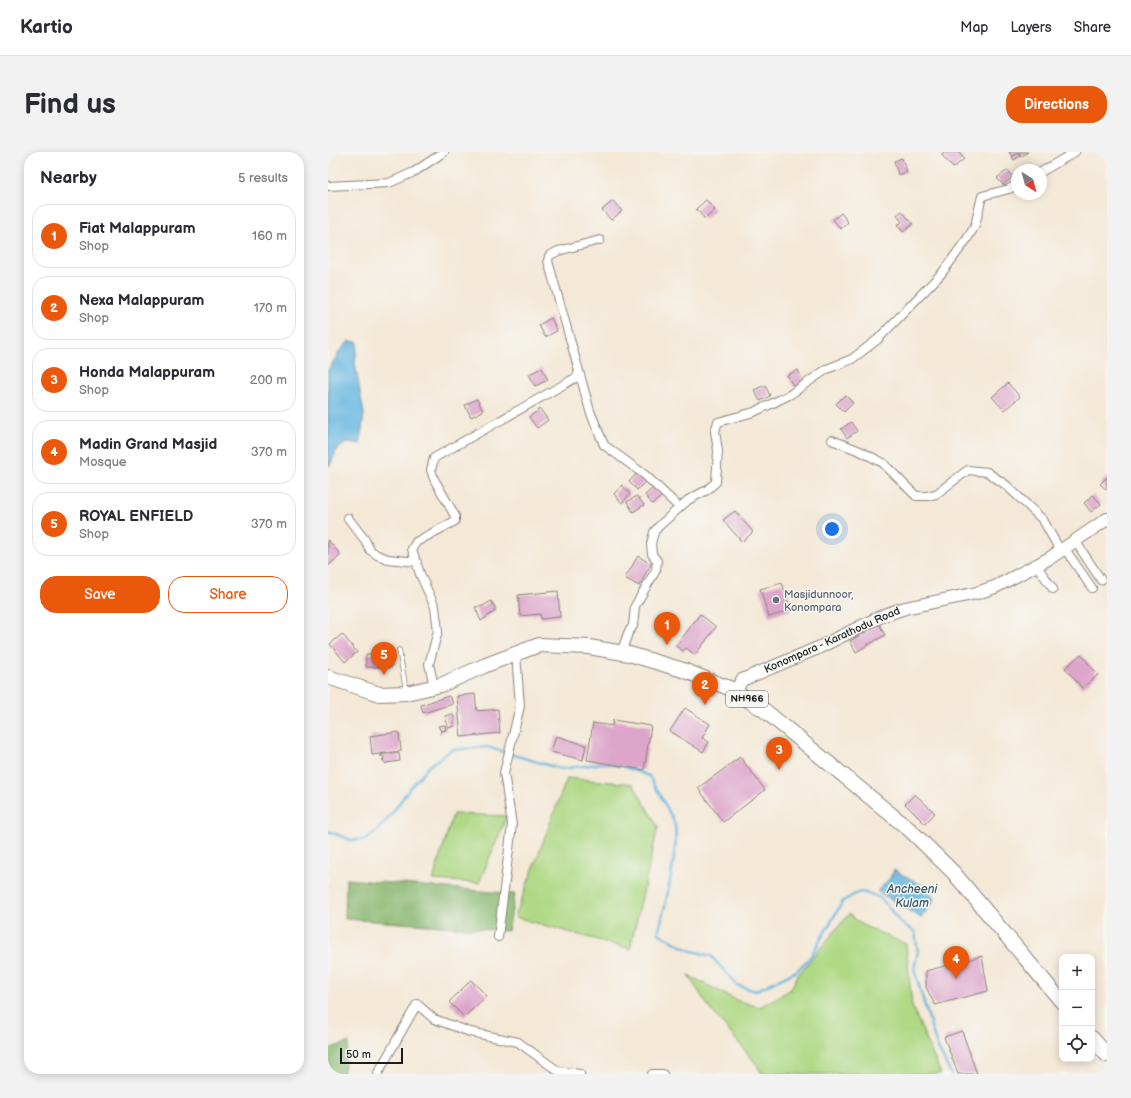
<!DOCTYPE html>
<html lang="en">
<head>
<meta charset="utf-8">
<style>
	body { margin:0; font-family:"Balsamiq Sans",sans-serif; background:#f2f2f3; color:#2b2b33 }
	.controls { position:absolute; right:12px; bottom:12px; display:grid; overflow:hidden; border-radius:8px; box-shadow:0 2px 10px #0003 }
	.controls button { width:36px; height:36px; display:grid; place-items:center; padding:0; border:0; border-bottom:1px solid #e1e1e2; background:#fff; color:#2b2b33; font:20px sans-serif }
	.compass { position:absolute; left:683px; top:12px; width:36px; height:36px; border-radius:50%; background:#fff; box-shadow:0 2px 10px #0003; rotate:144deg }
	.scale { position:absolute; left:12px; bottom:10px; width:63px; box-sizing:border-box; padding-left:4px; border:2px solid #1c1c1c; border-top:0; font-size:11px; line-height:14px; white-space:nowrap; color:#1c1c1c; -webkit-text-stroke:3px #f6f6f2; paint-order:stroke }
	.you { position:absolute; left:504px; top:377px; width:14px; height:14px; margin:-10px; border:3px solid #fff; border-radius:50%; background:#1a73e8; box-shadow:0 0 0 6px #1a73e833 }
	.badge { display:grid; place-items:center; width:26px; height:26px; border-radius:50%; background:#ea580c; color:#fff; font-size:13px; font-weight:700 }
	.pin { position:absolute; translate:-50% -33px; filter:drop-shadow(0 1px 2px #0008) }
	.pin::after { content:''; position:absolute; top:21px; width:14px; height:12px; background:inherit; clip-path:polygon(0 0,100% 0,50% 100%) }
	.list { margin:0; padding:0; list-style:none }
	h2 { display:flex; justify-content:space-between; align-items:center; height:52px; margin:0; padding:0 16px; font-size:17px }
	h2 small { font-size:13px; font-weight:400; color:#7c7c81 }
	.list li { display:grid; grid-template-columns:26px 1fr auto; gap:12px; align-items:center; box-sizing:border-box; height:64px; margin:0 8px 8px; padding:0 8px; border:1px solid #e1e1e2; border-radius:16px }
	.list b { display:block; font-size:15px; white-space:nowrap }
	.list p { margin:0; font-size:13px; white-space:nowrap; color:#7c7c81 }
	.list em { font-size:13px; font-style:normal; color:#7c7c81 }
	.actions { display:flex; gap:8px; padding:12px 16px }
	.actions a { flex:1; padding:9px 0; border:1px solid #ea580c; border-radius:16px; text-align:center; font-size:14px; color:#ea580c }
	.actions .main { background:#ea580c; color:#fff }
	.icon { flex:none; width:22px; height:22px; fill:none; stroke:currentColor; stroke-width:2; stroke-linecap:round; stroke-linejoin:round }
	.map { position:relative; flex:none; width:779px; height:922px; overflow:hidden; border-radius:16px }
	header { display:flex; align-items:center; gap:24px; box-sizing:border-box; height:56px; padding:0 20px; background:#fff; border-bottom:1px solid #e1e1e2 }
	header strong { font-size:19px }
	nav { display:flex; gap:22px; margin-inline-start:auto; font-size:14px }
	.intro { display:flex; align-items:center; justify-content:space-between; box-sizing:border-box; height:96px; padding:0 24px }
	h1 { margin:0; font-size:28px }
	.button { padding:10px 18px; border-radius:16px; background:#ea580c; color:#fff; font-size:14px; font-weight:700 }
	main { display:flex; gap:24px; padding:0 24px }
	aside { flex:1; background:#fff; border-radius:16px; box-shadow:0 2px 10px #0003 }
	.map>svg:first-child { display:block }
</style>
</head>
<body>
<header>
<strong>Kartio</strong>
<nav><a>Map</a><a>Layers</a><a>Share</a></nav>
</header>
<div class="intro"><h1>Find us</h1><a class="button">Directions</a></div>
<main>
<aside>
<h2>Nearby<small>5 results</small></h2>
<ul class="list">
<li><span class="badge">1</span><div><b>Fiat Malappuram</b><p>Shop</p></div><em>160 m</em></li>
<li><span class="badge">2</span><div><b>Nexa Malappuram</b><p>Shop</p></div><em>170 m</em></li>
<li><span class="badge">3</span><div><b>Honda Malappuram</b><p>Shop</p></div><em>200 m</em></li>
<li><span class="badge">4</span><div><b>Madin Grand Masjid</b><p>Mosque</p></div><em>370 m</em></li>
<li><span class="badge">5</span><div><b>ROYAL ENFIELD</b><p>Shop</p></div><em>370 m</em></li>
</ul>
<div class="actions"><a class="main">Save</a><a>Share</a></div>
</aside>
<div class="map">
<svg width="779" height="922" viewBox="0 0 779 922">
	<rect width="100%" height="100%" fill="#f6f6f2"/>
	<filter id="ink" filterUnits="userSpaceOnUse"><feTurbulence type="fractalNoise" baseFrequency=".025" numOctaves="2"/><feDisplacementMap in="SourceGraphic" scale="8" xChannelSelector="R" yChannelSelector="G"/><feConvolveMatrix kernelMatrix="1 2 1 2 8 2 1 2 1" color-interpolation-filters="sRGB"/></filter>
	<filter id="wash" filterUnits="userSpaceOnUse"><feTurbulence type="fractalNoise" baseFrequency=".012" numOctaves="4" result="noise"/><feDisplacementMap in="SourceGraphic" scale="16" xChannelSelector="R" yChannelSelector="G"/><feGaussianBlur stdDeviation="0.9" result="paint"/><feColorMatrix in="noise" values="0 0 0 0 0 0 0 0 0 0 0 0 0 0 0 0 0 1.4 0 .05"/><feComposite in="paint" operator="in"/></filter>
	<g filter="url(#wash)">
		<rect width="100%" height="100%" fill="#f4e8d6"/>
		<path fill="#afd985" stroke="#667a50" d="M239 626 305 632 330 675 302 797 187 765Z
			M125 662 179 664 151 731 105 728Z
			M521 762 534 773 578 792 584 854 613 922H434L429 913 380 854 360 823 408 848 432 855 462 838 470 823Z"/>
		<path fill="#8bb972" stroke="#546a47" d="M18 727 187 742 180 779 17 767Z
			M21 890 15 922H0V897Z"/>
		<path fill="#63b5df" stroke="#40687e" d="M21 189 30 190 27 211 36 262 32 292 19 290 9 298 2 313 0 314V218L13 197Z
			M566 718 594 733 607 747 593 766 549 739 562 726Z"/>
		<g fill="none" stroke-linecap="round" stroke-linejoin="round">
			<path stroke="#63b5df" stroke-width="2.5" d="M297 615 321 624C329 639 339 654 346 670 353 689 336 760 330 781L361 798 383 804 409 833 427 839 469 819 483 804 515 749 531 740C557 743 556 751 571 769 575 773 582 776 587 780L590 800 586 817 609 894 623 922
				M0 679 23 688H37L49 679 63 663 81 637 100 615 123 598 159 595 233 617 276 611 292 614"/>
		</g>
		<g id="blocks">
			<path fill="#dda5cb" d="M617 0H630L636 7 625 16 614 3Z
				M681 0H700L693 5 690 0 684 4Z
				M690 2 692 4 686 8 684 5Z
				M574 6 579 20 570 23 566 9Z
				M680 18 685 25 675 33 669 26Z
				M378 48 387 58 377 67 368 57Z
				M285 49 294 59 283 68 274 58Z
				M574 59 585 72 575 80 569 73 574 70 569 63Z
				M513 61 520 70 513 77 505 68Z
				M223 166 229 179 217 185 211 173Z
				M214 216 220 228 207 234 201 222Z
				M470 218 475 229 465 234 459 223Z
				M680 231 692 245 676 258 664 245Z
				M437 233 442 244 432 249 426 238Z
				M517 243 525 251 516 260 508 252Z
				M149 247 155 259 143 265 137 253Z
				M212 257 220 268 209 276 201 265Z
				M523 270 529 279 519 286 513 277Z
				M309 321 318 329 309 338 301 330Z
				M779 325V338L772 332Z
				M294 333 302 342 294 351 286 342Z
				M326 335 334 344 324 352 317 343Z
				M765 343 773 352 763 360 756 351Z
				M309 344 316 353 305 360 299 350Z
				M407 359 425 380 414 390 395 368Z
				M0 388 13 403 0 414Z
				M310 404 323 412 311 434 297 426Z
				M454 431 463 458 441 465 432 437Z
				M230 439 232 465 213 467 212 462 192 464 190 443Z
				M163 449 167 455V459L153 469 147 455 155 454Z
				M372 462 388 475 367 503 358 496 355 499 348 494Z
				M551 472 557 483 528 500 522 489Z
				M14 482 29 500 17 510 2 492Z
				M38 502H64V515H38Z
				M753 502 770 523 754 536 737 516Z
				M147 542 149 559 170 557 172 581 133 585 129 544Z
				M120 544 123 546 125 552 95 561 93 553Z
				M357 556 382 572 374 586 381 590 375 600 342 579Z
				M124 562 126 565V574L120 576 117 564Z
				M285 568 323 574 316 618 259 608 265 571 284 574Z
				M117 573 118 578 114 579 112 583 113 579 110 574Z
				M71 580 73 599 44 603 42 584Z
				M228 584 258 593 255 608 223 600Z
				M71 601 72 609 58 611V612L54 608H56L55 604H52L55 602Z
				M412 605 437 638 395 670 370 636Z
				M587 642 607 661 597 672 577 652Z
				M654 804 660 839 607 853 598 835V819Z
				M143 828 159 844 136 865 121 850Z
				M634 879 649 922H630L616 885Z"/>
		</g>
	</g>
	<g filter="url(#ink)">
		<use href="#blocks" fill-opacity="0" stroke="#888279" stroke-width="1"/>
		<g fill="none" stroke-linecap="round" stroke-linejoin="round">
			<g stroke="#888279" stroke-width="5.5">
				<path id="service" d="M71 498 78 538"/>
			</g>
			<g stroke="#888279" stroke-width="10">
				<path id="minor" d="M713 20 747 0
					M0 34 61 31 86 20 116 0
					M251 219 262 259 276 293 317 323 351 355
					M504 288 532 299 555 311 588 344H599L608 342 640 318 659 320 678 333 715 368 733 400
					M20 366 37 388 42 398 49 403 60 407 89 410
					M748 390 773 428
					M737 397 764 436
					M709 414 725 437
					M293 501 300 481 305 474 307 454 328 418 329 409 324 402 323 392 326 380 331 374 360 348 379 338 388 330 390 299 387 279 390 270 426 260 443 252 463 242 499 217 524 207 549 188 614 121 639 87 647 74 654 44 681 37 689 32
					M106 534 101 512 110 479 107 455 92 422 84 397 88 390 127 369V364L106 327 103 318 106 306 249 225 251 219 249 212 220 109 221 104 230 99 272 88
					M170 785 184 673 176 621 192 554 188 502
					M50 921 89 852 106 867 142 880 190 890 230 919 252 922
					M324 922H335"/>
			</g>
			<g stroke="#888279" stroke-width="14">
				<path id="secondary" d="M407 540 414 528 490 496 556 463 577 456 649 441 667 435 722 406 779 367"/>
			</g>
			<g stroke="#888279" stroke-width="16">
				<path id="trunk" d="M0 525 51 542 78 541 113 533 158 513 211 493 261 495 301 502 355 518 401 536 436 558 582 678 625 720 734 850
					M764 886 779 903"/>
			</g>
			<use href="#service" stroke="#fff" stroke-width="4"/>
			<use href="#minor" stroke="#fff" stroke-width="8"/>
			<use href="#secondary" stroke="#fff" stroke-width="12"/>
			<use href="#trunk" stroke="#fff" stroke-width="14"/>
		</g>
	</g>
	<circle fill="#6b7280" stroke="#f6f6f2" stroke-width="1.5" cx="448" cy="448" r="4"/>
	<g text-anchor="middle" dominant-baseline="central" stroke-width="3" stroke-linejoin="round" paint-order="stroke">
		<rect fill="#f6f6f2" stroke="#5d5d5c" stroke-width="1" x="398" y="539" width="42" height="16" rx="3"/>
		<g font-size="10" font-weight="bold" fill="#1c1c1c">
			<text x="419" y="547">NH966</text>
		</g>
		<g font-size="11" fill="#5b616d" stroke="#f6f6f2" text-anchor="start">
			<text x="456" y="442">Masjidunnoor,<tspan x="456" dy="13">Konompara</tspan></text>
		</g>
		<g font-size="11" fill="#1c1c1c" stroke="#f6f6f2">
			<text transform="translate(504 488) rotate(-24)">Konompara - Karathodu Road</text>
		</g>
		<g font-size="12" font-style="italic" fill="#38596a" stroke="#f6f6f2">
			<text x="584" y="737">Ancheeni<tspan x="584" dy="14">Kulam</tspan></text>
		</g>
	</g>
</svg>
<div class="controls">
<button>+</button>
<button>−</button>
<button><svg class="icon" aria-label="locate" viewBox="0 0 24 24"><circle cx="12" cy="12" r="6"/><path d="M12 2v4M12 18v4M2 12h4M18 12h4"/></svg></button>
</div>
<svg class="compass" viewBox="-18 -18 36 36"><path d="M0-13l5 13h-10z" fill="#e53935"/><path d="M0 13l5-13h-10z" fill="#7c7c81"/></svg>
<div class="scale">50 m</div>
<div class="you"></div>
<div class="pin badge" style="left:339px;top:493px">1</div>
<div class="pin badge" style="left:377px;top:553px">2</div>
<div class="pin badge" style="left:451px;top:618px">3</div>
<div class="pin badge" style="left:628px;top:827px">4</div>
<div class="pin badge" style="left:56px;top:523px">5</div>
</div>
</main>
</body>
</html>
